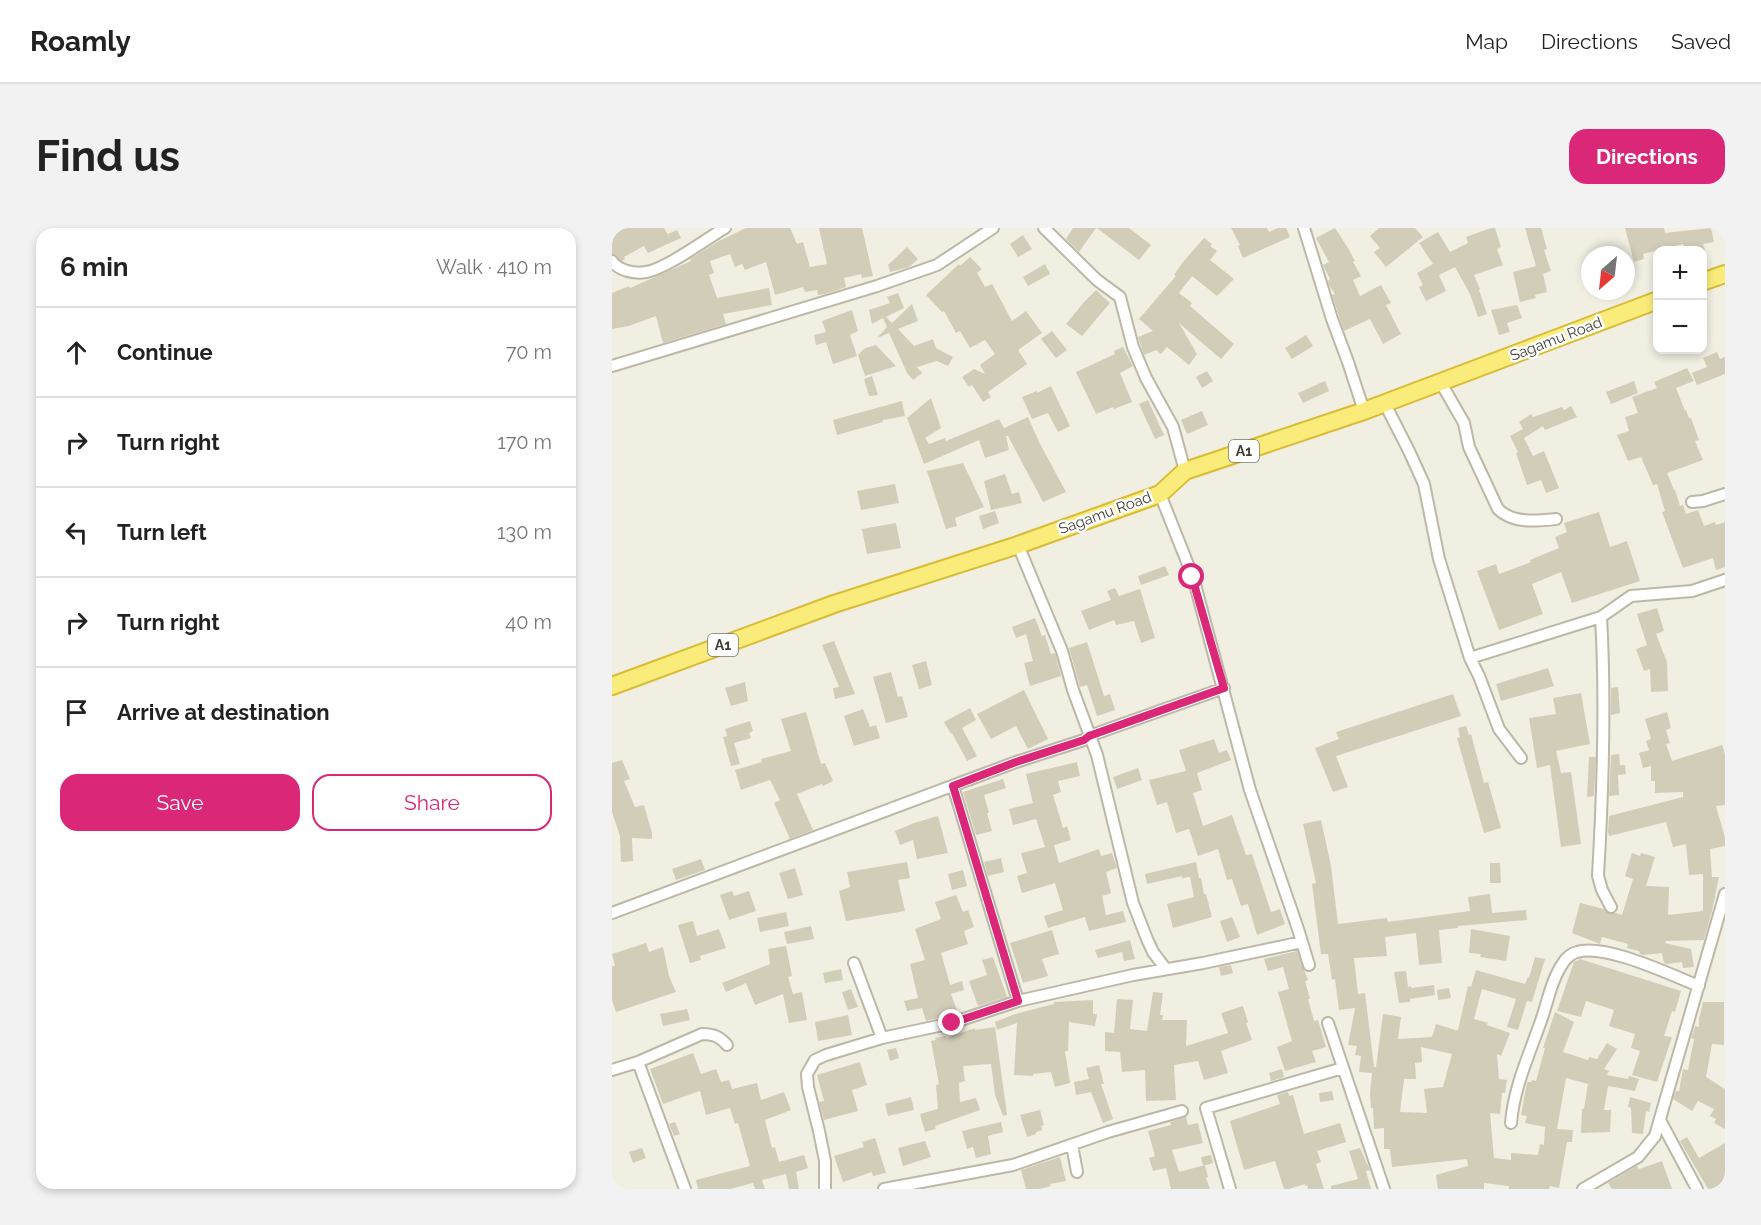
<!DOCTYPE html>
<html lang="en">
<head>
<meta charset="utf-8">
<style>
	body { margin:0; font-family:Raleway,sans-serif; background:#f2f2f2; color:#222 }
	.controls { position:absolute; right:18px; top:18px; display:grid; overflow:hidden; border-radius:12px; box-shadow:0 3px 9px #0003 }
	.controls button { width:54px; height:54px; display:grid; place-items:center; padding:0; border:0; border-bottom:2px solid #e0e0e0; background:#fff; color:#222; font:30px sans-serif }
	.compass { position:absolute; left:969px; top:18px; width:54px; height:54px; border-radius:50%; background:#fff; box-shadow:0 3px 9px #0003; rotate:208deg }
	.stop { position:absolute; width:18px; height:18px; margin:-14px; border:4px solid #db2777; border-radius:50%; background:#fff }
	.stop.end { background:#db2777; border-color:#fff; box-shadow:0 2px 6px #0008 }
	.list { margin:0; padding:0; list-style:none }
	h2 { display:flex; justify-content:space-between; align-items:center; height:78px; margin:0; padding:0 24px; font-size:26px }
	h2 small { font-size:20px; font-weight:400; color:#767676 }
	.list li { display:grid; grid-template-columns:39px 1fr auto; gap:18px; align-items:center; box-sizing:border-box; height:90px; padding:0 24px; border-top:2px solid #e0e0e0 }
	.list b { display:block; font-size:22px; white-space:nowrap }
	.list em { font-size:20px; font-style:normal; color:#767676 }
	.actions { display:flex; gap:12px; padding:18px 24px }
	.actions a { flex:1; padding:14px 0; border:2px solid #db2777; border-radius:18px; text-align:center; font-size:21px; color:#db2777 }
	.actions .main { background:#db2777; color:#fff }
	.icon { flex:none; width:33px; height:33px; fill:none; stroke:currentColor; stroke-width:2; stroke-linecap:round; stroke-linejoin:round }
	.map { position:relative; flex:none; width:1113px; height:961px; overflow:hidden; border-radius:18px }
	header { display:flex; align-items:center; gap:36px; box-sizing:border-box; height:84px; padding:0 30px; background:#fff; border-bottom:2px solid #e0e0e0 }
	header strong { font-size:28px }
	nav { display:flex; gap:33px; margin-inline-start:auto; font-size:21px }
	.intro { display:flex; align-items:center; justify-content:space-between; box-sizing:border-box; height:144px; padding:0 36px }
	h1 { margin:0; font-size:42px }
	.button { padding:15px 27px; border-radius:18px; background:#db2777; color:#fff; font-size:21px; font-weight:700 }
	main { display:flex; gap:36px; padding:0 36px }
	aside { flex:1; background:#fff; border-radius:18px; box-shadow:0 3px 9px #0003 }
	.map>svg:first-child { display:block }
</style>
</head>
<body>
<header>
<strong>Roamly</strong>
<nav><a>Map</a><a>Directions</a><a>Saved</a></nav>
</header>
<div class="intro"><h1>Find us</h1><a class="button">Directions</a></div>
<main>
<aside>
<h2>6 min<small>Walk · 410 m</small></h2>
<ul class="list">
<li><svg class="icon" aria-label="ahead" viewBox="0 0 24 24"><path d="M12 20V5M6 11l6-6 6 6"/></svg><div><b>Continue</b></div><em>70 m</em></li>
<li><svg class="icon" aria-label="right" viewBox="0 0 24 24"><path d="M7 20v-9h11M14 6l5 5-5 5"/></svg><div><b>Turn right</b></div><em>170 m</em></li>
<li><svg class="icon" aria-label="left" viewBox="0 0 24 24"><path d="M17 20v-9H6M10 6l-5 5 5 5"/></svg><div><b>Turn left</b></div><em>130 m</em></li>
<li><svg class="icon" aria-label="right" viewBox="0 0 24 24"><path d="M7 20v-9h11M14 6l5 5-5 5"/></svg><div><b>Turn right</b></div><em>40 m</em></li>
<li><svg class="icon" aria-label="arrive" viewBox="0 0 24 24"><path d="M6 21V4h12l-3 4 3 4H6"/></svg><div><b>Arrive at destination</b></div></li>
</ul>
<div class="actions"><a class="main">Save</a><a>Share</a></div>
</aside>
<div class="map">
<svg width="1113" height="961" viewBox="0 0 1113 961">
	<rect width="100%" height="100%" fill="#f1efe2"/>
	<path fill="#d2cdb8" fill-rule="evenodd" d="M0 0H52L60 14 36 25 32 18 12 29 13 31 10 33 0 26Z
		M134 0H178L185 16 191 14 198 39 215 36 207 0H250L261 48 250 50 249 46 232 50 234 59 213 66 206 67 205 62 193 64 191 59 163 67 154 34 133 42 130 36 123 39 118 26 98 33 102 45 97 47 105 70 157 60 160 77 111 86 114 96 51 115 44 88 17 98 0 101V65L17 58 18 60 79 33 78 31 107 13Z
		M461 0H484L467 24 454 11Z
		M485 0H517L539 17 527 32Z
		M619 0H655L657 4 666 0H674L678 9 631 30 626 18 628 17Z
		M723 0 736 20 743 33 741 34 749 48 741 52 748 68 769 57 779 75 774 77 789 106 771 116 758 91 732 103 720 67 723 66 717 57 716 53 718 51 711 37 717 34 704 10Z
		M767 0H803L811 9 774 39 762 24 768 20 758 8Z
		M879 0H883L889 19 885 21 891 37 862 47 868 61 867 62 875 86 866 89 858 66 843 39 827 47 834 63 814 73 807 59 811 57 805 45 821 36 807 15 826 4 838 24 856 15 854 9Z
		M913 0H929L935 21 932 22 939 43 931 46 935 64 923 67 924 70 908 74 901 44 924 38Z
		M1013 0H1052L1053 5 1099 0 1102 14 1091 16 1093 22H1073L1071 16 1031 26 1032 31 1022 34Z
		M65 2 69 10 60 14 56 6Z
		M411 7 420 21 406 29 398 16Z
		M592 10 600 16 598 18 605 23 598 32 622 51 605 68 580 48 567 65 580 75 578 78 622 116 609 131 567 95 585 126 577 137 555 119 549 126 544 122 532 127 526 109 541 103 527 91 564 48 562 47 571 34Z
		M295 19 306 31 297 39 278 44 276 37Z
		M358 29 370 41 365 45 373 59 380 56 400 93 414 83 430 105 406 122 415 136 376 164 379 169 371 174 360 157 357 159 350 149 362 141 373 146 368 137 383 126 373 112 358 120 348 103 344 105 332 83 330 84 314 67 347 36 348 38Z
		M433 36 438 46 416 58 411 49Z
		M484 62 498 75 470 108 454 96 473 73Z
		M286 65 292 80 274 89 280 95 300 76 306 93 286 101 302 118 321 111 324 120 341 129 336 138 325 133 305 139 310 145 301 152 295 145 277 105 265 110 275 99 271 90 260 96 257 82 278 75 275 69Z
		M905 77 910 90 895 95 898 104 887 107 879 82Z
		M240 82 246 103 238 107 245 128 221 136 214 114 204 117 202 107 214 104 210 93Z
		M440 103 455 122 444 130 429 111Z
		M694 107 701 118 680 131 673 120Z
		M264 117 284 138 253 148 246 127 253 120Z
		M511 119 521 138 508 145 520 174 502 181 501 179 484 186 464 144 503 126 502 123Z
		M1105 124 1108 131 1113 129V146L1085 157 1080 145 1095 139 1091 130Z
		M1075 140 1082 153 1064 160 1073 183 1074 182 1077 190H1079L1087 212 1083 213 1091 232 1055 245 1062 262H1063L1068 278 1071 277 1074 286 1086 282 1092 298 1103 294 1104 297 1113 294V339L1104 342 1101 330 1071 340 1050 284 1053 283 1045 256 1041 257 1029 229 1016 233 1005 207 1017 203 1013 189 1026 185 1020 169 1045 160 1042 154Z
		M595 143 601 153 590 160 584 149Z
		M260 148 266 167 257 168 252 151Z
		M713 153 717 163 691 175 686 165Z
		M1022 153 1026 165 999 176 994 164Z
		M439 158 458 198 446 204 436 185 420 191 410 169 425 163V165Z
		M319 170 329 200 313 210 317 216 333 210 334 213 387 191 392 200 416 189 428 216 454 264 431 274 396 208H394L397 222 373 230 367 212 312 236 295 190Z
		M536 172 552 207 543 211 527 176Z
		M290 173 293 188 271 192V194L225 207 221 192Z
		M959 178 965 189 933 202 931 198 912 210 921 228 932 223 947 260 934 265 929 252 915 257 904 225 906 224 898 208 911 201 907 194 919 186 921 189 950 179 952 182Z
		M590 183 596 197 575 206 569 192Z
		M351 235 372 279 343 290 345 298 334 301 315 243Z
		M393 246 400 266 407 264 410 275 379 282 372 253Z
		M283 256 287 275 249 282 245 263Z
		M383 283 387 295 371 301 367 288Z
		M987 284 998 319 1015 313 1028 353 960 375 949 344 920 356 931 386 887 402 865 343 884 336 887 346 919 334 918 332 947 320 943 309 955 304 952 295Z
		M284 295 289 320 255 326 250 301Z
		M553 338 557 347 529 357 526 348Z
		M503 360 507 368 528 361 543 410 529 415 522 393 504 397 502 392 477 402 469 383 499 372 495 363Z
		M1045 380 1052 403 1044 406 1055 434 1056 463 1039 464 1038 441 1032 443 1024 421 1035 417 1025 386Z
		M423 390 430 408 433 407 439 426 443 425 449 448 418 458 412 435 421 433 414 406 404 410 400 399Z
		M222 413 243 466 223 471 221 460 227 459 210 417Z
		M475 414 492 468 498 466 503 482 485 488 475 457 468 459 457 420Z
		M314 433 320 457 307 461 300 437Z
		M936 440 942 458 889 473 884 456Z
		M279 444 286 469 290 468 296 489 274 495 261 449Z
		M133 454 136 473 119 478 113 460Z
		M1006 459 1008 485 999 487V460Z
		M412 462 436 511 416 521 404 498 379 511 365 486Z
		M969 465 978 516 944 523 949 545 959 544 969 616 949 619 938 537 925 540 917 490 944 486 941 470Z
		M841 466 849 488 724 528 736 559 721 564 703 520 727 511 724 504Z
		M358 480 364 492 350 500 365 528 355 533 340 505 339 506 332 494Z
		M251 481 258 499 264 497 268 510 242 518 232 488Z
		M194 484 209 536 213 535 221 553 211 558 210 556 185 566 201 602 178 611 162 575 168 572 158 552 129 562 123 542 150 534 149 531 179 523 169 491Z
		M1055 484 1059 500 1054 502 1058 515 1054 516 1060 533 1110 517 1113 526V577L1104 578 1113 610V618L1098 621 1100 649H1107L1100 683 1092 712 1054 713 1053 715 1079 721 1082 739 1071 740 1070 734 1055 736 1052 735 1050 725 1031 727 1028 726 1027 723 1015 720 1016 716 990 709 988 716 960 705 968 675 992 681 998 686 1004 685 1010 687 1021 651 1013 648 1020 625 1028 628 1029 625 1043 629 1034 658 1057 659 1056 687 1091 683V646L1077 647 1074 616 1061 619 1054 594 997 608 996 604 997 588 1071 569V564L1043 565V553H1039V538L1031 540 1027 525 1037 522 1034 513 1039 511 1033 491Z
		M138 493 141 503 137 505 139 510 122 515 128 536 119 538 111 509 115 508 113 501Z
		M854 498 857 507 859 506 872 555 876 554 889 600 872 605 845 510 848 509 846 500Z
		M602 511 607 525 615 522 619 532 585 545 590 562 581 565 591 598 620 587 634 627 640 626 659 684 668 681 673 696 645 707 636 676 629 678 620 651 615 652 606 621 586 628 577 601 564 605 555 574 545 577 537 552 574 543 567 522Z
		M1007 526 1008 537H1013L1014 546 1006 547 1007 567 997 568 999 527Z
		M977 529H984L982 568 975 569Z
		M10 532 18 551 12 553 23 579 32 577 40 605V611L20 610 21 633 9 634 8 608 0 584V535Z
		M465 534 468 548 446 553 449 564 441 567 451 600 455 598 459 612 442 617 447 635 487 621 489 628 500 625 505 640 494 644 499 665 490 668 494 687 511 683 514 694 477 703 473 689 436 700 432 688 451 682 443 655 410 665 405 648 415 645 409 625 433 619 424 591 401 597 397 581 421 575 414 546Z
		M526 540 530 552 505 561 501 549Z
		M391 551 394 560 372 567 377 585H375L380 603 364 607 351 564Z
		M326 588 336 625 305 631 301 612 288 617 283 603 302 595Z
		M709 592 719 638 726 696 775 690 776 694 858 683 856 669 878 666 880 685 914 682 915 692 846 698V700L827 702 830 735 807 737 804 705 773 709 775 728 742 730 746 766 753 765 762 839H764L771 786 789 789 786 811 820 809 824 796 843 802V803L844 802H846L856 758 859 759 864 742 913 756 916 749 917 750 923 729 933 731 920 774 915 773 906 802 895 799 904 771 870 761 862 791 876 795 875 797 898 805 889 828 885 826 887 851 895 852 893 865H890L888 886 878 885 882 930 899 932V925L926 927 928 916 932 917 933 899 913 895 915 888 909 887 915 854H919L920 852 924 853 933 820H931L943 784 962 794 951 824 976 832 977 829 985 831 995 815 1005 821 992 841 997 843 995 847 1016 851 1017 848 1027 851 1023 863 996 858 992 882H999L998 904 969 905 970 881H972L976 856 954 850 945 901 961 902 960 914H955L947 960 938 958 937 961H897V958L872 955V961H826L824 947 856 938 855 931 780 939 778 921H772V900L762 901 761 880H759L758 865 760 845 747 844 749 828 743 827 745 818 736 817 743 780 727 782 723 751 720 752 716 726H709L700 656 704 655 691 596ZM809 819 840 826 831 859 812 861 815 885 788 884 792 851H804L803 835 810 834Z
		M389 630 392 644 376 648 372 634Z
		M89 631 93 642 64 652 60 641Z
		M295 634 298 650 286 652 293 683 234 693 227 663 238 659 235 644Z
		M584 634 587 650H589L592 666H594L600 689 561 700 555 676 582 669 578 649 570 650V648L535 656 533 646Z
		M878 635H888L889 655H878Z
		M183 640 191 667 176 671 167 645Z
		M351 642 355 658 340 662 336 646Z
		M120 663 122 668 137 663 144 683 117 692 108 667Z
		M344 667 351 684 356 682 362 699 352 703 356 716 329 725 338 757 350 753 352 762 339 766 346 785 314 793 310 780 295 783 292 773 306 770 298 736 313 732 303 701 329 691 323 674Z
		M174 684 177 698 148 704 145 690Z
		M620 689 628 709 615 714 608 693Z
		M81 693 85 708 107 701 114 720 88 728 89 732 78 735 66 697Z
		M199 698 202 711 175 716 172 704Z
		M859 701 898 708 894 733 868 729 869 726 857 725Z
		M440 702 447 726 430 731 436 748 411 755 398 715Z
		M518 712 523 731 512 733 510 724 486 730 483 722Z
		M34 715 37 724 51 719 57 748 64 764 4 784 0 772V738H3L0 726Z
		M174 718 180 748 176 749 181 766 190 764 195 792 177 795 171 766 143 777 134 755 114 764 110 755 158 736 156 721Z
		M685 723 696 752 693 753 698 771H696L702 793 706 792 714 819 700 823 704 834 673 843 665 819 680 813 666 764 677 761 671 739 656 743 652 731Z
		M381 729 395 769 366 778 357 753 375 747 370 732Z
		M968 731 1069 763 1063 784 1060 783 1052 808 1060 809 1045 854 1020 847 1028 823 1019 820 1023 806 997 798 1002 782 974 773 969 789 945 783 962 734Z
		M619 737 621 745 609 748 607 739Z
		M229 741 231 752 213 755 211 745Z
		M794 743 796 759 799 758V760L822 757 823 767 798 771V774L787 775 782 744Z
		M837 760 839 770 826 772 825 762Z
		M239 761 246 779 236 782 230 764Z
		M541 764 551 765 548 787H551L550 792H575L574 818 616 805 609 785 631 778 636 794 634 795 640 812 609 823 616 845 592 852 586 833 562 837 564 872 534 873 533 842 510 844 508 824 493 823V804L502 805 505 771 521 772 518 801 535 803Z
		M481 772V786H485L483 798 457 794 456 823H453L458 855 443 859 439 844 421 846V848L402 847 405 795 385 802 383 794 403 786 442 776V774Z
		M1091 774H1112V817L1100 816 1094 849 1113 861V901L1102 895 1104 891 1098 888 1102 881 1086 873 1080 883 1061 871 1064 863H1067L1071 841 1076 842 1082 811 1079 810 1083 798 1087 799V791Z
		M75 781 78 792 51 798 48 786Z
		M236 787 240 807 206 813 203 794Z
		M383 799 395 887 391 888 383 867 379 836 351 838 353 853 347 855 348 874 364 870 368 882 323 898 324 901 313 904 308 886 326 881 324 857 327 856 319 813 324 812 323 810 334 808V810L363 800V802Z
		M284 820 287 830 278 833 275 822Z
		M81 825 89 846 104 841 109 854 117 852 120 861 145 855 149 872 172 864 179 882 153 892 160 920 163 919 167 934 192 927 196 940 184 944 187 961H177L174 946 150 952 153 961H143L141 955 118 961H86L84 952 138 938 126 895 123 896 118 880 94 887 88 863 51 876 38 841Z
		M248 834 255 857 240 862 246 883 212 892 207 874 212 873 205 847Z
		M487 837 492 856H489L501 891 491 895 479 864 464 867 462 854 477 851 474 840Z
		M670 841 672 849 659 853 657 845Z
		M720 863 722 872 708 874 707 865Z
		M676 864 677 868 681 867 692 906 728 895 734 914 705 923 709 934 704 936 712 961H696L695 957 693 958V956L677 961H672L663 933 632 942 618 893 668 876 665 867Z
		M299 869 302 882 276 888 273 876Z
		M1018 869 1039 875 1037 884 1034 883 1031 906 1020 905 1019 880 1016 879Z
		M428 882 432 897 429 898 430 902 424 904V906L415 909 408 887Z
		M574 889 576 897 586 895 591 915 560 922 567 944 593 937 596 949 594 950 598 961H559L554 940 541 943 537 930 543 928 536 903 559 897 558 894Z
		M63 894 68 906 62 908 57 896Z
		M389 894 391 904 376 908 379 926 364 930 361 919 355 921 350 903Z
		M1075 909 1087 930 1113 915V961H1096L1068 913Z
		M263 910 274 945 261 948 260 944 231 954 222 928 252 919 250 914Z
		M313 913 319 929 291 938 286 920Z
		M30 920 34 930 21 935 17 924Z
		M748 920 758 942 754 943 759 961H719V958L746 951 737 923Z
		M599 927 601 935 591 938 589 929Z
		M448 929 454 953 438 956 439 958 428 961H414L409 942Z
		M1050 933 1060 961H1000L996 955 1025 938 1027 941Z"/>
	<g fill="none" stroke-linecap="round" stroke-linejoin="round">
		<g stroke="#bcb8a5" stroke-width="14">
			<path id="minor" d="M432 0 485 52 508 69 521 119 534 150 561 199 573 243
				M692 0 720 91 736 134 752 183
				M0 33C7 43 23 46 34 44 54 41 94 11 113 0
				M0 138 265 58 325 37 381 0
				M829 155 852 195 857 219 886 281C901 296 925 293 944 291
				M772 174 797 223 812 256 827 331 858 430 867 448 887 501 909 530
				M548 266 581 349 638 562 686 701 697 737
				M1080 274 1091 273 1113 266
				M406 317 450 423 461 462 485 527 521 675 535 711 541 724 553 740
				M989 389C994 475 991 562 986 648L990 662 999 679
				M858 430 989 389 1019 368 1080 363 1113 352
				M341 558 406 773
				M0 685 404 534 472 512 477 508 612 460
				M242 735 270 810
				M716 795 772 961
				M26 834 73 961
				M0 842 26 834 90 806C101 806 107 808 115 817
				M1048 892 1085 961
				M899 895C902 858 918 825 930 790 936 772 940 751 951 735 954 730 960 725 965 724 993 715 1059 747 1087 758
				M460 917 465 944
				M213 961V933L207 903 196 859 195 846 203 832 214 827 270 810 340 795 406 773 521 747 591 735 690 714
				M272 961 401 937 496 904 570 883
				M618 961 594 880 731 840
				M971 961 1026 929 1043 908 1113 666"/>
		</g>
		<g stroke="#d8bc35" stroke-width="20">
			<path id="trunk" d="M1090 54 1113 46
				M0 458 222 376 406 317 548 266 573 243 752 183 1046 72"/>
		</g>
		<use href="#minor" stroke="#fff" stroke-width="10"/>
		<use href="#trunk" stroke="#faec7a" stroke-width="16"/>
	</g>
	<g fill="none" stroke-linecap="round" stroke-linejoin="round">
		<path stroke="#db2777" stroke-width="8" d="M340 795 406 773 341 558 404 534 472 512 477 508 612 460 580 349"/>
	</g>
	<g text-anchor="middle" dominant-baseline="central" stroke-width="5" stroke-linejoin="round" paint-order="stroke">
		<g fill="#fff" stroke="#7b7970" stroke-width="1.5">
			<rect x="617" y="212" width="30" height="22" rx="4.5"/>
			<rect x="96" y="406" width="30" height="22" rx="4.5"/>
		</g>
		<g font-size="14" font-weight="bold" fill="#423f33">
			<text x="632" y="223">A1</text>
			<text x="111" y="417">A1</text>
		</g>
		<g font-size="15" fill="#423f33" stroke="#fff">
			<text transform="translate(944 111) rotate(-21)">Sagamu Road</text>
			<text transform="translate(493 285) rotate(-20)">Sagamu Road</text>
		</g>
	</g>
</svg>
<div class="controls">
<button>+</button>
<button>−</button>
</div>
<svg class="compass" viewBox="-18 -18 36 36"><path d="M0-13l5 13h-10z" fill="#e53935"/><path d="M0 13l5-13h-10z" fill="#767676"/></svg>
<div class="stop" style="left:580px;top:349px"></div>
<div class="stop end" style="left:340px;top:795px"></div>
</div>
</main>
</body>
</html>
